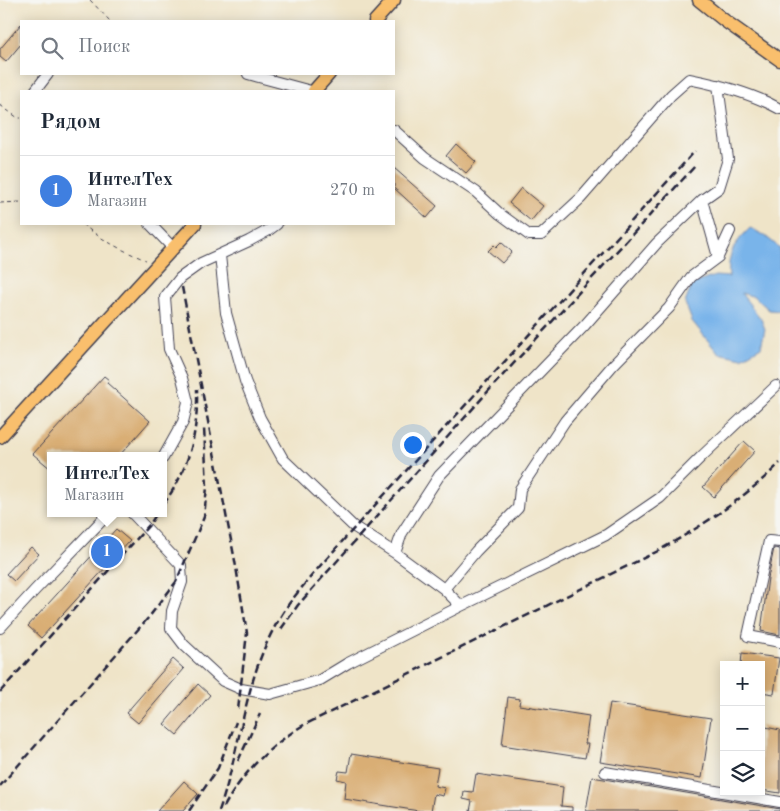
<!DOCTYPE html>
<html lang="ru">
<head>
<meta charset="utf-8">
<style>
	body { margin:0; font-family:"Old Standard TT",serif; background:#f2f2f3; color:#1f2937 }
	.controls { position:absolute; right:15px; bottom:15px; display:grid; overflow:hidden; border-radius:0px; box-shadow:0 2px 12px #0003 }
	.controls button { width:45px; height:45px; display:grid; place-items:center; padding:0; border:0; border-bottom:1px solid #e0e1e3; background:#fff; color:#1f2937; font:25px sans-serif }
	.you { position:absolute; left:412px; top:444px; width:18px; height:18px; margin:-12px; border:4px solid #fff; border-radius:50%; background:#1a73e8; box-shadow:0 0 0 8px #1a73e833 }
	.badge { display:grid; place-items:center; width:32px; height:32px; border-radius:50%; background:#1f6fb2; color:#fff; font-size:16px; font-weight:700 }
	.pin { position:absolute; translate:-50% -50%; border:2px solid #fff; box-shadow:0 1px 5px #0006 }
	.popup { position:absolute; left:47px; top:452px; width:120px; height:65px; box-sizing:border-box; display:grid; place-content:center; border-radius:0px; background:#fff; filter:drop-shadow(0 1px 4px #0005); font-size:16px; white-space:nowrap; color:#747a83 }
	.popup b { font-size:19px; color:#1f2937 }
	.popup::after { content:''; position:absolute; left:50%; top:100%; margin-left:-10px; border:10px solid transparent; border-top-color:#fff }
	.list { margin:0; padding:0; list-style:none }
	h2 { display:flex; justify-content:space-between; align-items:center; height:65px; margin:0; padding:0 20px; font-size:21px }
	h2 small { font-size:16px; font-weight:400; color:#747a83 }
	.list li { display:grid; grid-template-columns:32px 1fr auto; gap:15px; align-items:center; box-sizing:border-box; height:70px; padding:0 20px; border-top:1px solid #e0e1e3 }
	.list b { display:block; font-size:19px; white-space:nowrap }
	.list p { margin:0; font-size:16px; white-space:nowrap; color:#747a83 }
	.list em { font-size:16px; font-style:normal; color:#747a83 }
	.icon { flex:none; width:28px; height:28px; fill:none; stroke:currentColor; stroke-width:2; stroke-linecap:round; stroke-linejoin:round }
	.map { position:relative; flex:none; width:780px; height:811px; overflow:hidden }
	.search { position:absolute; background:#fff; box-shadow:0 2px 12px #0003; left:20px; top:20px; width:375px; height:55px; display:flex; align-items:center; gap:12px; box-sizing:border-box; padding:0 18px; border-radius:0px; color:#747a83; font-size:19px }
	.panel { position:absolute; background:#fff; box-shadow:0 2px 12px #0003; left:20px; top:90px; width:375px; height:135px; border-radius:0px }
	.map>svg:first-child { display:block }
</style>
</head>
<body>
<div class="map">
<svg width="780" height="811" viewBox="0 0 780 811">
	<rect width="100%" height="100%" fill="#f6f6f2"/>
	<filter id="ink" filterUnits="userSpaceOnUse"><feTurbulence type="fractalNoise" baseFrequency=".02" numOctaves="2"/><feDisplacementMap in="SourceGraphic" scale="10" xChannelSelector="R" yChannelSelector="G"/><feConvolveMatrix kernelMatrix="1 2 1 2 8 2 1 2 1" color-interpolation-filters="sRGB"/></filter>
	<filter id="wash" filterUnits="userSpaceOnUse"><feTurbulence type="fractalNoise" baseFrequency=".0096" numOctaves="4" result="noise"/><feDisplacementMap in="SourceGraphic" scale="20" xChannelSelector="R" yChannelSelector="G"/><feGaussianBlur stdDeviation="1.12" result="paint"/><feColorMatrix in="noise" values="0 0 0 0 0 0 0 0 0 0 0 0 0 0 0 0 0 1.4 0 .05"/><feComposite in="paint" operator="in"/></filter>
	<g filter="url(#wash)">
		<rect width="100%" height="100%" fill="#efe4c8"/>
		<path fill="#79b4ea" stroke="#4e6b92" d="M750 228 764 235 780 248V311L769 310 755 297 741 293 761 319 765 329 761 347 742 358 718 353 692 321 685 303 692 284 715 276 729 277C727 254 734 244 750 228Z"/>
		<g id="blocks">
			<path fill="#d9ae74" d="M21 24V44L6 62 0 57V49Z
				M456 144 476 162 466 173 446 156Z
				M394 168 437 206 427 218 394 188Z
				M521 188 543 206 531 221 509 203Z
				M501 242 512 252 502 263 488 251 494 245 496 247Z
				M104 376 109 380 107 383 150 421 119 456H51V469L33 454Z
				M744 441 755 451 714 497 703 487Z
				M116 529 130 541 41 638 28 626Z
				M31 547 39 554 14 581 6 574Z
				M774 548 780 549V635L761 631 768 578Z
				M742 653 779 658 774 694 761 692V665H741Z
				M173 659 184 669 138 723 126 713Z
				M198 684 210 695 177 735 164 724Z
				M508 697 520 699 519 705 589 716 585 744H588L585 758 502 745Z
				M610 703 711 718 702 778 600 762Z
				M761 726 780 730V793L761 790Z
				M351 754 438 768 435 786 445 788 443 796 434 794 431 811H419L344 799 346 781 337 779 339 771 348 772Z
				M476 774 563 787 561 806 572 807V811H470L472 801 463 799 464 791 473 792Z
				M592 777 780 809V811H586Z
				M184 781 198 794 183 811H157Z"/>
		</g>
	</g>
	<g filter="url(#ink)">
		<use href="#blocks" fill-opacity="0" stroke="#413f50" stroke-width="1"/>
		<g fill="none" stroke-linecap="round" stroke-linejoin="round">
			<g stroke="#413f50" stroke-width="12">
				<path id="minor" d="M248 74 311 91
					M35 91 48 74
					M394 130 425 158 476 192 500 214 529 235H541L581 198 671 95 689 79C719 85 752 93 780 109
					M702 200 718 257
					M150 224 173 248
					M220 255 226 313 245 381 260 418 283 459 353 526 395 553 444 589 461 606
					M163 458 183 422 188 402 182 378 169 349 165 297 180 278 201 263 249 241 269 230 277 224
					M132 513 181 565 182 582 172 611 171 628 184 645 223 681 241 689 270 694 320 680 348 663 461 606 606 535 660 498 702 456 776 386
					M780 542 769 541 748 636 780 642
					M395 553 402 533 439 476 585 325 657 243 702 200 719 188 728 159 718 85
					M444 589 476 551 518 508 520 489 565 421 613 365 669 308 691 277 718 257 730 231
					M0 628 35 590 109 513
					M605 772 780 802"/>
			</g>
			<g stroke="#413f50" stroke-width="15">
				<path id="major" d="M699 0 725 21 780 60
					M375 21 394 0
					M314 91 329 74
					M0 437 195 224"/>
			</g>
			<path stroke="#413f50" stroke-width="1" stroke-dasharray="4 4" stroke-linecap="butt" d="M90 0 110 21
				M0 105 18 118H21
				M0 203 21 202
				M82 224C102 240 123 251 146 260"/>
			<use href="#minor" stroke="#fff" stroke-width="10"/>
			<use href="#major" stroke="#f9bf6d" stroke-width="12"/>
			<path stroke="#22223b" stroke-width="2.5" stroke-dasharray="8 4" stroke-linecap="butt" d="M182 287 235 561 247 633 238 710
				M163 505C190 467 198 434 197 389
				M281 629 298 605 492 387 696 165
				M0 692 150 524 157 513
				M238 761 260 714
				M0 786 149 617 176 582 204 517 207 487 204 428
				M224 807C242 773 270 746 302 726L658 551C702 526 744 499 780 463
				M189 811 218 768 236 722
				M219 811C241 748 244 679 278 621 289 601 305 584 320 566L695 151"/>
		</g>
	</g>
</svg>
<div class="controls">
<button>+</button>
<button>−</button>
<button><svg class="icon" aria-label="layers" viewBox="0 0 24 24"><path d="M12 4l9 5-9 5-9-5zM3 14l9 5 9-5"/></svg></button>
</div>
<div class="you"></div>
<div class="pin badge" style="left:107px;top:552px;background:#3f7fe0">1</div>
<div class="popup"><b>ИнтелТех</b>Магазин</div>
<div class="search"><svg class="icon" aria-label="search" viewBox="0 0 24 24"><circle cx="10" cy="10" r="6"/><path d="M15 15l6 6"/></svg>Поиск</div>
<section class="panel">
<h2>Рядом<small></small></h2>
<ul class="list">
<li><span class="badge" style="background:#3f7fe0">1</span><div><b>ИнтелТех</b><p>Магазин</p></div><em>270 m</em></li>
</ul>
</section>
</div>
</body>
</html>
